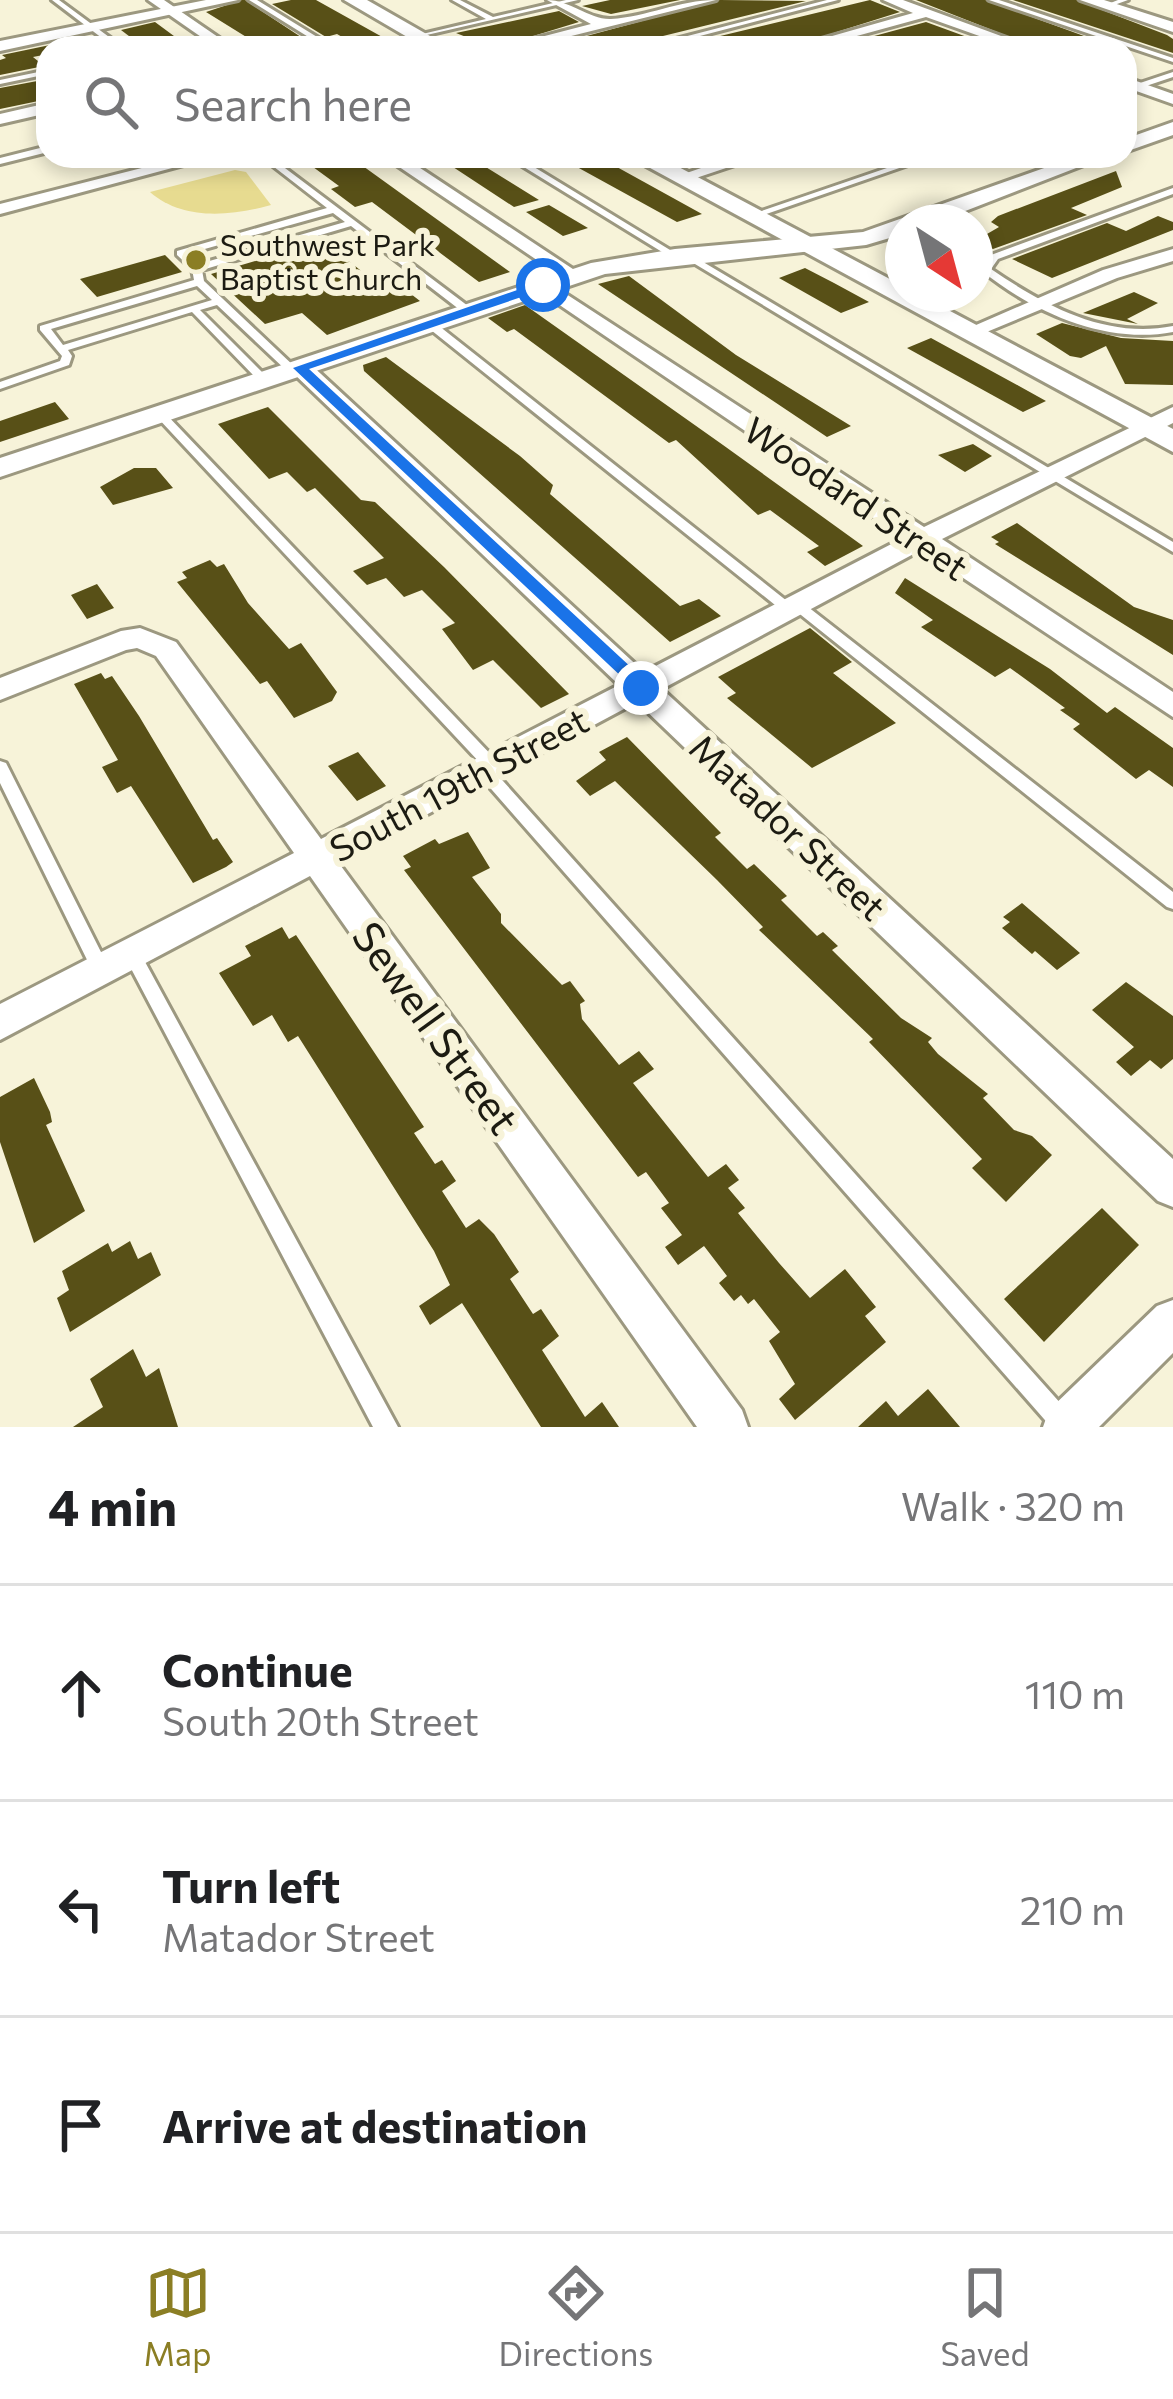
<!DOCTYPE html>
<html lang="en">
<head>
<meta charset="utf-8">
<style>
	body { margin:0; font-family:Commissioner,sans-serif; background:#f2f2f2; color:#202124 }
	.compass { position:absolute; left:885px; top:204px; width:108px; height:108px; border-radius:50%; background:#fff; box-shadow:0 6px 18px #0003; rotate:144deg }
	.stop { position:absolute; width:36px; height:36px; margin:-27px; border:9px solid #1a73e8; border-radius:50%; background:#fff }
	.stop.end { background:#1a73e8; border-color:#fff; box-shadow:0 3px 12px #0008 }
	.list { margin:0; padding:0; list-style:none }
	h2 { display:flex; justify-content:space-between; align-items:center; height:156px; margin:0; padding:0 48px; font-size:51px }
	h2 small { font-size:39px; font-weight:400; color:#757577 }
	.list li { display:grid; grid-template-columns:78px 1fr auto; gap:36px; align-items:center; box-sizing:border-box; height:216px; padding:0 48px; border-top:3px solid #e0e0e0 }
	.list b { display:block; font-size:45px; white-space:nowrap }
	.list p { margin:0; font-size:39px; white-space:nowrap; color:#757577 }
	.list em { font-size:39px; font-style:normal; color:#757577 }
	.icon { flex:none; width:66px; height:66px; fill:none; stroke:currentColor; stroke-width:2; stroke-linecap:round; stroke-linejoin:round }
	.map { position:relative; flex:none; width:1173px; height:1427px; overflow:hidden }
	.search { position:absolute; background:#fff; box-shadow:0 6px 18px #0003; left:36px; right:36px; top:36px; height:132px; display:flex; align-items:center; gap:30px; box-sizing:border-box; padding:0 42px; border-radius:36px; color:#757577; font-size:45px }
	.sheet { height:804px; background:#fff }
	nav { display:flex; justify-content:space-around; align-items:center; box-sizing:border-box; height:168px; border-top:3px solid #e0e0e0; background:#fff; font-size:33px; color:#757577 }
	nav a { display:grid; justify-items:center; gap:6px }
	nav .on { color:#8b7e24 }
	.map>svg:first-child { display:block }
</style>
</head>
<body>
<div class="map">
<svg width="1173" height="1427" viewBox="0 0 1173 1427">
	<rect width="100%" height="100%" fill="#f7f3d9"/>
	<path fill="#e7db90" d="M235 170 246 172 271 205C231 216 183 221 150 192Z"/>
	<path fill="#585017" d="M242 0H245L307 41 264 48 206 12Z
		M291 0H316L402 48H361L337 34 326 37 272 4Z
		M610 0H680L611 14 582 6Z
		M720 0 806 1 614 48H542Z
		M870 0 900 12 786 48H702L691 43Z
		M916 0H985L1117 48H1038Z
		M1013 0H1076L1167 35 1173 39V53Z
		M559 11 579 22 494 48 456 33Z
		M155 22 178 39 142 46 121 30Z
		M926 22 967 37 941 48H830Z
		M50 45 54 48H48V54L33 57 44 66 0 75V60L6 58 2 55Z
		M48 79V99L0 109V88Z
		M298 156H349L510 272 479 282 372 202 355 207 331 189 339 186Z
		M460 156H468L539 200 514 207 453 167Z
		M557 156H597L702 214 677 222Z
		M1116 171 1122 187 1071 208 1087 215 993 249 975 241 999 227 991 222 998 216Z
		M549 205 588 228 563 236 526 212Z
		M1158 216 1173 222V230L1052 278 1012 259 1107 223 1126 231Z
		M324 241 365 274 380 270 420 301 327 335 302 313 265 324 211 274Z
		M165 255 182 272 97 297 80 279Z
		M805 268 834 283 869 302 841 313 779 278Z
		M629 276 736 355 851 426 827 437 598 284Z
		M1134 292 1158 303 1127 319 1138 324 1083 313Z
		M525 305 723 445 863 546 825 566 807 552 819 546 770 510 758 515 676 440 669 443 514 329 507 332 488 318Z
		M1062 323 1121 338 1173 341V385L1125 384 1106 346 1081 358 1070 356 1036 334Z
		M931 338 1019 386 1046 401 1023 412 907 348Z
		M386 357 520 456 553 485 550 494 680 606 699 599 721 616 670 642 364 371 363 365Z
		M55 402 69 419 0 442V421Z
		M268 407 361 500 375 502 444 567 569 694 541 708 493 660 473 670 442 629 455 623 422 590 404 597 386 578 367 585 353 571 384 558 315 488 307 492 287 472 269 479 218 424Z
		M973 444 992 456 965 472 938 455Z
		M134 468H156L173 488 113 505 100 487Z
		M1017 523 1134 607 1173 620V655L995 544 999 542 991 537Z
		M210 560 217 567 224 564 248 603 289 649 301 643 337 692 332 701 294 718 267 681 260 684 177 582 187 578 182 572Z
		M905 578 1050 669 1107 713 1115 707 1173 748V787L1149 770 1136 779 1073 729 1080 724 1060 710 1065 708 1010 668 995 677 921 627 933 620 895 593Z
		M97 584 114 608 87 619 71 595Z
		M810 628 852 662 833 673 896 723 812 768 727 698 736 693 718 677Z
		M101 673 105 679 112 676 139 716 213 840 217 838 233 862 226 867 193 883 131 786 117 793 102 767 118 760 74 684Z
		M627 737 721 833 715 837 747 869 754 864 787 896 781 900 817 936 823 932 838 946 832 950 901 1018 932 1038 928 1042 938 1054 988 1094 983 1098 1014 1130 1032 1136 1052 1155 1006 1202 972 1168 982 1159 869 1042 873 1039 759 930 763 927 717 880 615 781 590 796 576 781 606 760 599 752Z
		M358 752 386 786 357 801 328 766Z
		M468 832 490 868 472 877 501 914V923L562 985 570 981 585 1001 580 1004 582 1019 619 1065 639 1051 654 1069 633 1083 708 1177 726 1164 739 1180 728 1188 745 1208 738 1213 779 1263 810 1298 845 1269 876 1307 865 1316 886 1342 795 1420 779 1399 795 1384 769 1341 780 1332 754 1299 748 1304 741 1295 734 1301 719 1283 727 1276 704 1246 678 1265 665 1247 682 1235 661 1208 669 1203 646 1172 638 1177 404 870 411 867 403 856 435 839 439 844Z
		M1022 903 1080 953 1057 970 1035 951 1032 954 1002 928 1010 922 1003 917Z
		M282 927 289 939 296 935 424 1127 414 1133 435 1164 442 1160 456 1181 442 1191 466 1228 479 1219 494 1234 519 1272 510 1279 533 1314 541 1309 559 1336 542 1350 585 1417 602 1402 619 1427H541L462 1303 430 1325 419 1306 450 1285 434 1251 298 1036 288 1042 272 1015 253 1026 219 973 251 956 245 946Z
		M1126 982 1173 1016V1059L1161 1069 1150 1060 1131 1076 1116 1062 1134 1047 1092 1010Z
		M34 1078 50 1112 52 1122 46 1125 85 1211 34 1243 0 1142V1097Z
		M1102 1208 1139 1245 1044 1342 1004 1299Z
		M130 1241 138 1259 151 1252 161 1275 70 1332 57 1298 69 1290 62 1271 108 1243 112 1252Z
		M133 1349 146 1377 159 1368 178 1427H73L103 1407 90 1379Z
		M928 1389 960 1427H858L886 1401 898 1416Z"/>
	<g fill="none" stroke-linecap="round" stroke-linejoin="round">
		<g stroke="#9c9880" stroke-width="6">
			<path id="service" d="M52 0H59L124 48H115Z
				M249 0H257L335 48H326Z
				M452 0H460L493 17 566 0H578L418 37V35L486 19Z
				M827 0H838L654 48H641Z
				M989 0H999L1173 58V62Z
				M1118 0H1128L1106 8 1103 6Z
				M991 34 993 37 957 48H945Z
				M48 70V74L0 84V80Z
				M1173 72V77L1125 93V88Z
				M48 146V152L0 164V158Z
				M260 156H269L472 309V313H464L351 226 202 270 204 281 296 368V372H288L217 305 200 310 268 378V382H260L192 312 68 350 72 356 69 365 0 389V382L60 361 62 356 40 330V326L194 280 192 269 177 255V251L327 208ZM333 213 345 222 199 264 187 254ZM197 286 212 300 63 345 51 329Z
				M506 156H516L675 253 667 255Z
				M922 156H934L755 218 747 216Z
				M1173 188V194L998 259 991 269C1045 306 1106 339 1173 326V332C1106 345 1032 312 981 270L991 255Z
				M683 250 1173 542V552L680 255 678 253Z
				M426 322H434L792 605 798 601 803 603 1173 892V909L1167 907 796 611 790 615 785 613 426 326Z
				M160 411 164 412 498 762 500 766 494 771 1071 1415 1075 1423 1073 1427H1051L478 774 476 770 482 765 156 416 154 414Z
				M0 761 6 763 8 767 107 964 110 970 107 976 101 978 95 976 0 783Z
				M132 946 138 949 398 1427H373L126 959 123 954 126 949Z"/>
		</g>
		<g stroke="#9c9880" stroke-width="6">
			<path id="minor" d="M148 0H164L234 48H217Z
				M547 0C570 0 590 20 611 19 647 17 679 0 716 0L523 48H498L591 24Z
				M883 0H903L1034 48H1013L926 17 813 48H790L913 13Z
				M1125 77 1173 94V104L1125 87Z
				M48 103V113L0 124V114Z
				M189 156H217L0 214V204Z
				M383 156H402L582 275 565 279Z
				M736 156H762L681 183 672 178Z
				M1173 249V261L1117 278 977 336 960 332 1103 270Z
				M543 279 924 527 1173 407V423L942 539 1173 692V717L921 550 662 689 1173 1159V1207L1158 1201 637 702 338 862 742 1410 748 1427H697L310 876 0 1040V1004L294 853 156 656 137 648 126 650 0 700V678L121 631 140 628 176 642 321 839 619 685 292 372V362H308L644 672 903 538 536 289V281Z
				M1173 1300V1353L1099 1427H1043L1049 1410 1157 1306Z"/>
		</g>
		<g stroke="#9c9880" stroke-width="6">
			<path id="tertiary" d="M206 0H238L0 51V41Z
				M1080 0H1104L1173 22V32Z
				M1173 122V135L1125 152V139Z
				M1078 156H1107L937 222H903V234L866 245 605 274 0 477V458L591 263 675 249 863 232Z"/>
		</g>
		<g stroke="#9c9880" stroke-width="6">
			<path id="secondary" d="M344 0H367L451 48H426Z
				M628 156H658L903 286V294H918L1173 429V452Z"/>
		</g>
		<use href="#service" fill="#fff" fill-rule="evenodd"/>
		<use href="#minor" fill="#fff" fill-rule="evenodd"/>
		<use href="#tertiary" fill="#fff" fill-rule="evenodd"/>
		<use href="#secondary" fill="#fff" fill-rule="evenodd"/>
	</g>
	<path fill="#1a73e8" d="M543 281 548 288 309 369 648 683 651 688 641 695 293 368Z"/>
	<circle fill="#8b7e24" stroke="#f7f3d9" stroke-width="4.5" cx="196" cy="260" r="12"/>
	<g text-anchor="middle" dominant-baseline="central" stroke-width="12" stroke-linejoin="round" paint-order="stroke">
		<g font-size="30" fill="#1c1b12" stroke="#f7f3d9" text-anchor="start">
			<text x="220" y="243">Southwest Park<tspan x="220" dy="34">Baptist Church</tspan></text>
		</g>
		<g font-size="36" fill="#1c1b12" stroke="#f7f3d9">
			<text transform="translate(857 497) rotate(34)">Woodard Street</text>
			<text transform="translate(458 783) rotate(-28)">South 19th Street</text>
			<text transform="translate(789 826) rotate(43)">Matador Street</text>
		</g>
		<g font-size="42" fill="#1c1b12" stroke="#f7f3d9">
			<text transform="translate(437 1027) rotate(54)">Sewell Street</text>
		</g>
	</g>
</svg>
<svg class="compass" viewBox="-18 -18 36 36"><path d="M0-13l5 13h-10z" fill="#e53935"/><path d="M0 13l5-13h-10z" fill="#757577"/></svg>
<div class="stop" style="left:543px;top:285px"></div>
<div class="stop end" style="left:641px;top:688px"></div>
<div class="search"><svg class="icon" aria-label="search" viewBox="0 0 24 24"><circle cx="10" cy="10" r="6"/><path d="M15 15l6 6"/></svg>Search here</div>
</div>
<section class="sheet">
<h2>4 min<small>Walk · 320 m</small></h2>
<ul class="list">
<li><svg class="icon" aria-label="ahead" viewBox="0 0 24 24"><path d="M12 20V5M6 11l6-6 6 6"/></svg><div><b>Continue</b><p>South 20th Street</p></div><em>110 m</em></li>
<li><svg class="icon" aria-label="left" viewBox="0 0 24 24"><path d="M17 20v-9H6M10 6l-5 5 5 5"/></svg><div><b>Turn left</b><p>Matador Street</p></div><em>210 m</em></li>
<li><svg class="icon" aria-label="arrive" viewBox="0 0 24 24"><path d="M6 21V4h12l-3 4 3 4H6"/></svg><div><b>Arrive at destination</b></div></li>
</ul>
</section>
<nav>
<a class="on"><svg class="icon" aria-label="map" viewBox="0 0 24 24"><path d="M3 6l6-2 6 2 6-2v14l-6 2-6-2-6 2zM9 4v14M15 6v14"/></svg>Map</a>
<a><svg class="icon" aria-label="directions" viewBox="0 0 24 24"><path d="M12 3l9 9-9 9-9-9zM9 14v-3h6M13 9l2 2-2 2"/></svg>Directions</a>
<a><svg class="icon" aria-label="saved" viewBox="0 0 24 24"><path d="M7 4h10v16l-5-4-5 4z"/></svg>Saved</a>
</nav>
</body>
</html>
